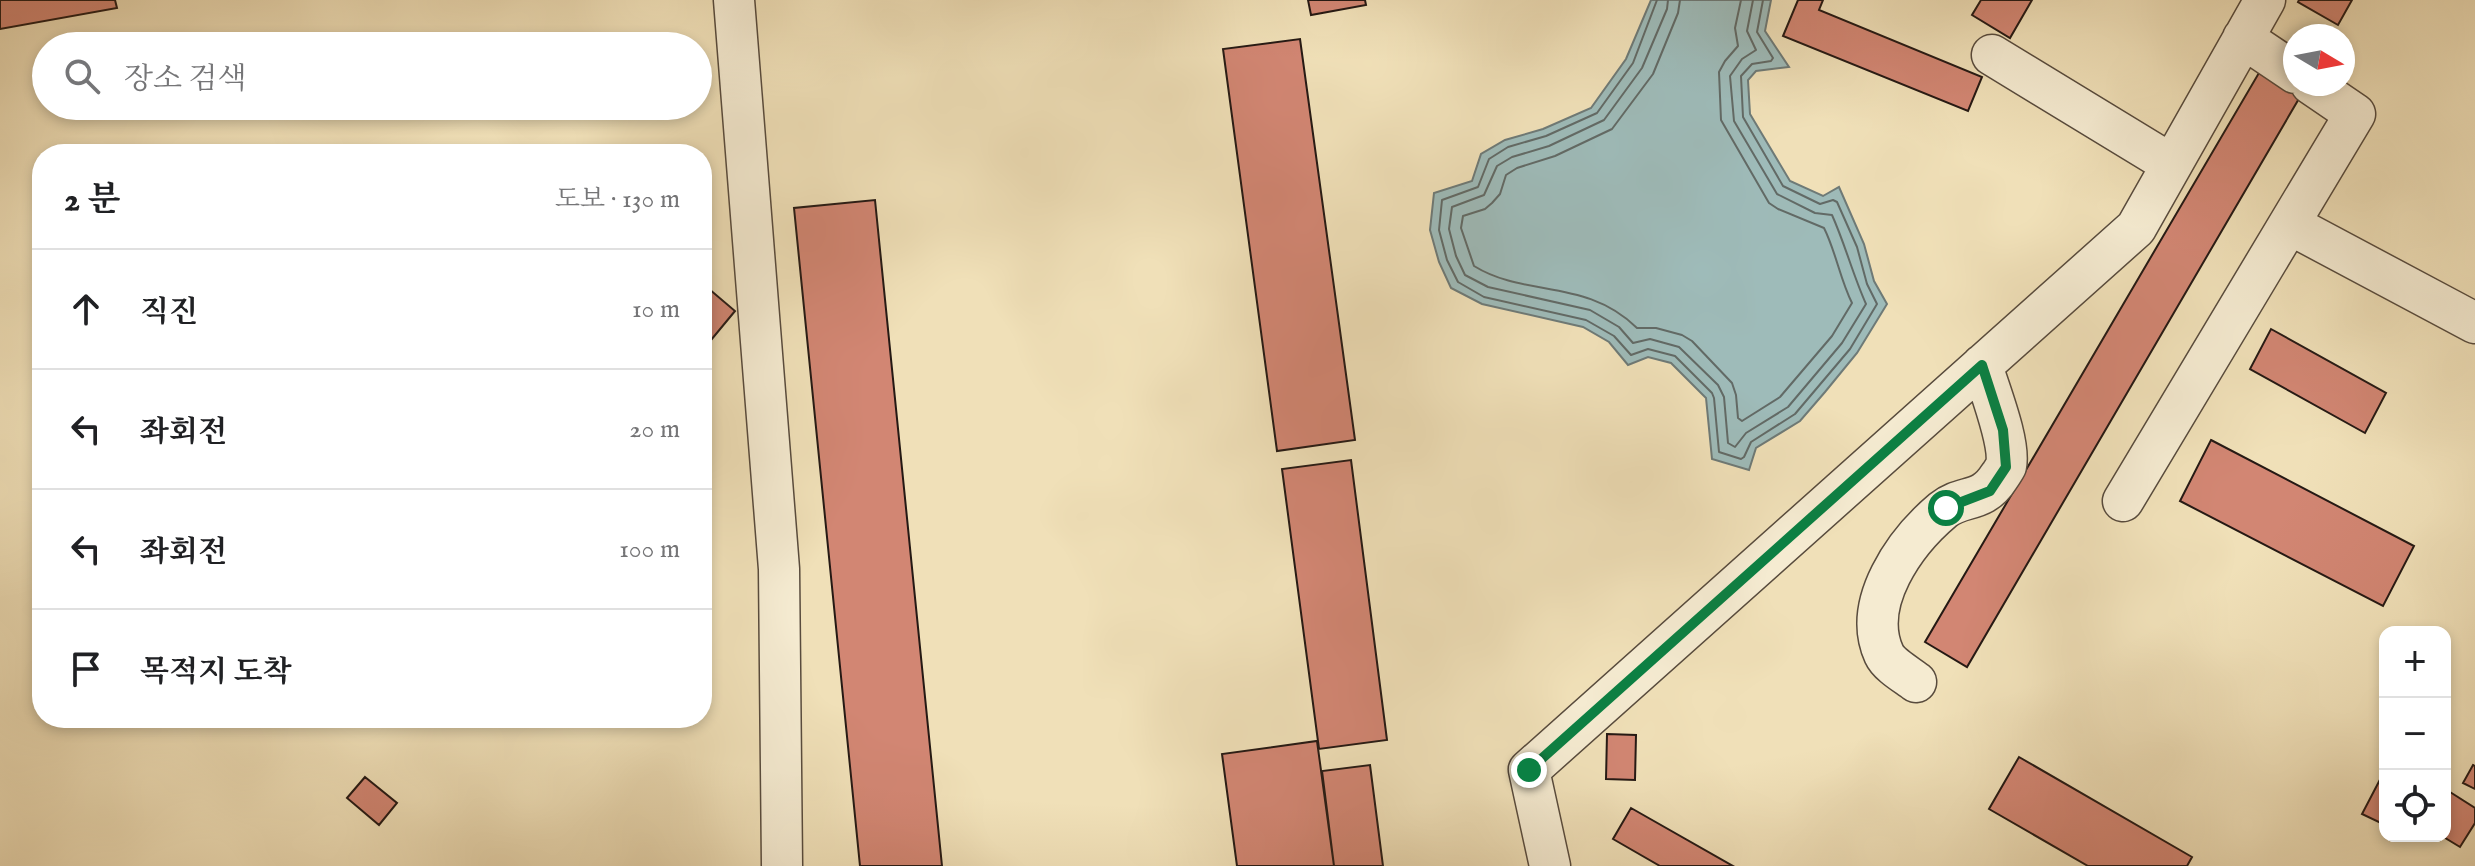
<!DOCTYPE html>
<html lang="ko">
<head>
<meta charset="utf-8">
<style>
	body { margin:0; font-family:"IM FELL English","Noto Serif KR",serif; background:#f2f2f2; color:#202124 }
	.controls { position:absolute; right:24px; bottom:24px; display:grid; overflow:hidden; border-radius:16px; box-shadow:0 4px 12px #0003 }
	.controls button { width:72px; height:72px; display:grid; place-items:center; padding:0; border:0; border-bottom:2px solid #e0e0e0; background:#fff; color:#202124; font:40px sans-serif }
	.compass { position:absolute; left:2283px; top:24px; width:72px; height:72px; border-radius:50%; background:#fff; box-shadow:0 4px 12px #0003; rotate:100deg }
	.stop { position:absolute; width:24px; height:24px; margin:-18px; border:6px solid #0b8043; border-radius:50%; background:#fff }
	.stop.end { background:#0b8043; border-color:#fff; box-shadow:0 2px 8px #0008 }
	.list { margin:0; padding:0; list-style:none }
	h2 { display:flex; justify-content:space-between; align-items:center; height:104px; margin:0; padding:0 32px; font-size:34px }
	h2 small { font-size:26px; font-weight:400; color:#757577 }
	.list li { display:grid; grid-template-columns:52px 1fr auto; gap:24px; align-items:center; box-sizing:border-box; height:120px; padding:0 32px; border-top:2px solid #e0e0e0 }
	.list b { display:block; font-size:30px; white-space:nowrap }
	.list em { font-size:26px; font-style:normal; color:#757577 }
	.icon { flex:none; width:44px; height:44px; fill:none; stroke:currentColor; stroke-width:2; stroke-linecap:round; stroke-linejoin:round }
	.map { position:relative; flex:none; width:2475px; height:866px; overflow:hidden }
	.search { position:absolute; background:#fff; box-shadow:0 4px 12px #0003; left:32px; top:32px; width:680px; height:88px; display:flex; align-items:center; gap:20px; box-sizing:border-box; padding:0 28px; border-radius:44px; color:#757577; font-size:30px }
	.panel { position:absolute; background:#fff; box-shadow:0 4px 12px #0003; left:32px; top:144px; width:680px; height:584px; border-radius:32px }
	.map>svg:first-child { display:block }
</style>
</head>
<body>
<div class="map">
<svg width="2475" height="866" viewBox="0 0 2475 866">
	<rect width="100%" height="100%" fill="#f0e0b8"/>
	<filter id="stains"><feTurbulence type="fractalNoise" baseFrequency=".0025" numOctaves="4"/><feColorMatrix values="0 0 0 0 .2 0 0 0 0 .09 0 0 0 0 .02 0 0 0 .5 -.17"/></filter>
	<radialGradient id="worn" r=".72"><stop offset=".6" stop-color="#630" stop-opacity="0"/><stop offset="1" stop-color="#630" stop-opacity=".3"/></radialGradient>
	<path fill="#9ebbb9" stroke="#6e7a77" stroke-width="2" d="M1651 0H1771L1765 31 1789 67 1756 71 1748 80 1750 114 1790 181 1823 196 1839 187 1864 244 1874 281 1887 304 1857 353 1825 392 1800 421 1756 448 1749 470 1712 459 1706 398 1671 363 1648 357 1628 365 1609 342 1583 327 1482 304 1451 288 1439 262 1430 230 1434 193 1472 181 1481 154 1505 140 1543 129 1591 108 1626 59Z"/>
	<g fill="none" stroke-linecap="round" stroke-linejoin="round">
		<path stroke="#626a66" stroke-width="2" d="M1657 0 1633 63 1597 113 1546 136 1508 147 1489 159 1478 187 1442 200 1439 230 1447 260 1458 282 1484 297 1586 320 1614 336 1631 355 1648 349 1675 356 1712 393 1714 398 1719 452 1741 459 1744 457 1751 442 1795 414 1850 349 1877 304 1867 284 1857 247 1837 202 1833 200 1820 204 1783 186 1743 117 1741 76 1752 64 1771 61 1773 58 1757 32 1763 0
			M1668 0 1667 9 1642 68 1604 120 1549 146 1512 157 1497 166 1484 195 1452 207 1449 229 1456 256 1465 275 1488 287 1590 310 1619 327 1633 343 1650 339 1679 347 1718 385 1724 397 1728 443 1735 447 1746 433 1788 407 1842 343 1866 304C1853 275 1845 244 1832 215L1815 213 1777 194 1734 121 1730 76 1742 59 1756 50 1747 31 1753 0
			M1680 0 1678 13 1653 74 1612 129 1555 156 1517 168 1506 175 1500 194 1492 203 1485 209 1463 216 1461 228 1474 266C1526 298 1586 278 1637 328H1656L1682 335 1692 341 1732 383 1736 395 1738 418 1742 421 1780 397 1832 336 1852 303C1840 279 1836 252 1824 228L1778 209 1769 203 1721 120 1719 72 1725 61 1738 46 1735 28 1741 0"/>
	</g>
	<path fill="#d28673" stroke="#251914" stroke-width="2" d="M0 0H115L117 8 0 29Z
		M1308 0H1365L1366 5 1311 15Z
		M1798 0H1823L1819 10 1982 77 1968 111 1783 36Z
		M1981 0H2032L2010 38 1972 15Z
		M2299 0H2352L2338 25 2298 2Z
		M1300 39 1355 440 1277 451 1223 49Z
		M2263 66 2304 90 1967 667 1925 642Z
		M875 200 942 866H860L794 208Z
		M702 283 735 311 702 351Z
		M2271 329 2386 393 2365 433 2250 369Z
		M2211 440 2414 546 2383 606 2180 501Z
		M1351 460 1387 740 1319 749 1282 469Z
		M1607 734 1636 735 1635 780 1606 779Z
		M1317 741 1334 866H1237L1222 754Z
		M2019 757 2192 857 2187 866H2088L1989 809Z
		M1370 765 1383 866H1334L1322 771Z
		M2473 765 2475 766V789L2463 783Z
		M2385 770V825L2362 814Z
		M365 777 397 803 379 825 347 798Z
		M2450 792 2475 808V823L2460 847 2442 836H2445V800Z
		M1631 808 1733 866H1660L1613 839Z"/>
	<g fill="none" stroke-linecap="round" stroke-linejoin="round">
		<g stroke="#584b3d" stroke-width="43">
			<path id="minor" d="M734 0 779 569 782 866
				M2243 38 2295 73
				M1992 55 2171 164
				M2289 224 2475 323
				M2123 501 2355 114 2311 84
				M1916 682C1907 675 1889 665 1884 654 1861 603 1905 542 1943 510 1963 494 1982 504 1999 477 2000 476 2005 468 2006 466 2011 443 1989 389 1982 365
				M1550 866 1529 770 2136 228 2265 0"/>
		</g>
		<use href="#minor" stroke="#f5ebd1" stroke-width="40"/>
	</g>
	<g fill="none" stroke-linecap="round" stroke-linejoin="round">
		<path stroke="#0b8043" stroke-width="10" d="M1529 770 1982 365 2003 430 2006 467 1990 491 1946 508"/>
	</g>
	<rect width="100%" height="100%" filter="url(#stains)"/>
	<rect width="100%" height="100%" fill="url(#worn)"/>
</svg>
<div class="controls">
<button>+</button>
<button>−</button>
<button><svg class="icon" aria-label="locate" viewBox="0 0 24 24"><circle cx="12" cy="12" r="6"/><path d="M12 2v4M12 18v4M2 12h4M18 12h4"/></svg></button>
</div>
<svg class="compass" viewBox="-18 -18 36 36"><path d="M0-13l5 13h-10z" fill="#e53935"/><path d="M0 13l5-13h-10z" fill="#757577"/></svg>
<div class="stop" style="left:1946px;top:508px"></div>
<div class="stop end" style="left:1529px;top:770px"></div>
<div class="search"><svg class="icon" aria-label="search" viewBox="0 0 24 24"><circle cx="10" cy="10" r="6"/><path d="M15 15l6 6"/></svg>장소 검색</div>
<section class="panel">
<h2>2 분<small>도보 · 130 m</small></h2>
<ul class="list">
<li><svg class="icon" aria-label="ahead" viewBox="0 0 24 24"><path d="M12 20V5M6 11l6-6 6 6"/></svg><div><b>직진</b></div><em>10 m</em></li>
<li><svg class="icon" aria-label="left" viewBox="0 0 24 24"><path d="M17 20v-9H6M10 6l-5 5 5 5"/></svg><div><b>좌회전</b></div><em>20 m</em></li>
<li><svg class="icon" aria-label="left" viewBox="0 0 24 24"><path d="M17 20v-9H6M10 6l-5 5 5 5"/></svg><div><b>좌회전</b></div><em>100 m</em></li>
<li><svg class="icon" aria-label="arrive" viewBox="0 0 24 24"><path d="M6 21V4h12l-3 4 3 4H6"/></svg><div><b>목적지 도착</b></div></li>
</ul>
</section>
</div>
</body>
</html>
